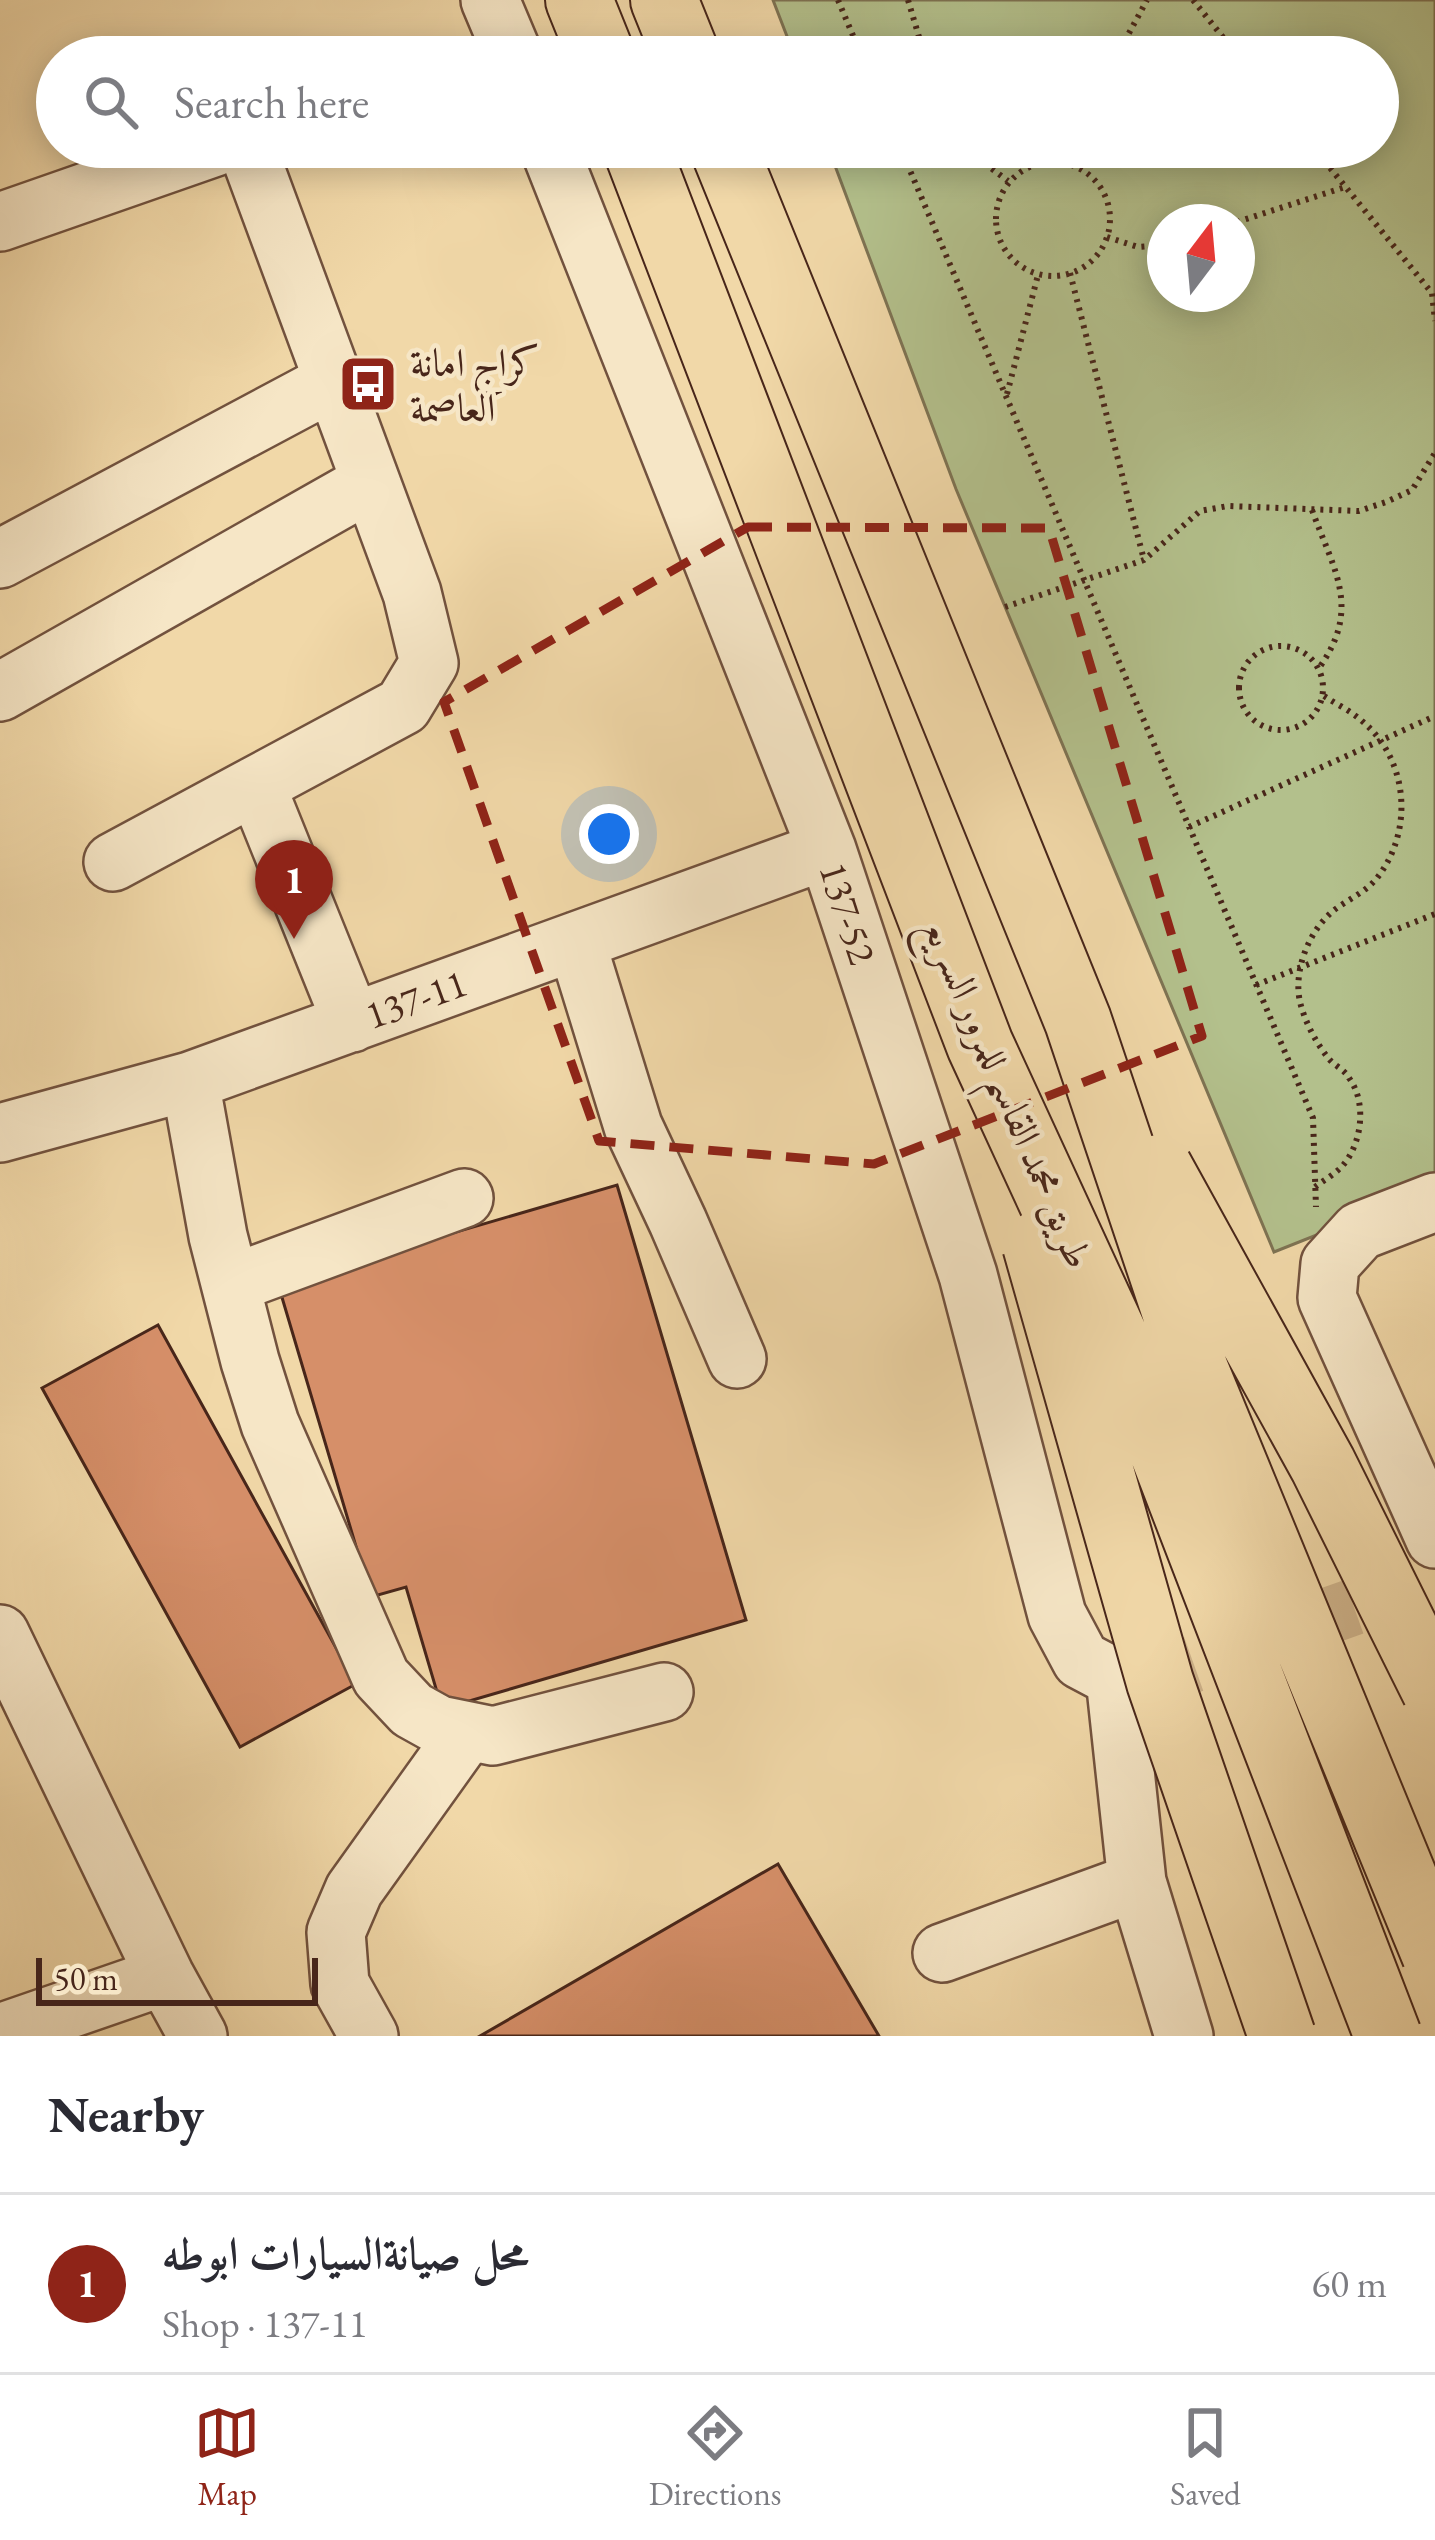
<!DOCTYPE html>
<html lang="en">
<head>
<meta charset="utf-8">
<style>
	body { margin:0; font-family:"EB Garamond",Amiri,serif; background:#f7f7f7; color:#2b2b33 }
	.compass { position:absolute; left:1147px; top:204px; width:108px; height:108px; border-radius:50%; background:#fff; box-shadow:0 6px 30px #0003; rotate:16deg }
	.scale { position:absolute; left:36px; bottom:30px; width:282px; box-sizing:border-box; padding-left:12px; border:6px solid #48261a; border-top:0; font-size:33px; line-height:42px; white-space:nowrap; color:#48261a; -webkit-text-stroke:9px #f6e6c6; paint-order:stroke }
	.you { position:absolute; left:609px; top:834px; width:42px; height:42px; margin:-30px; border:9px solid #fff; border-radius:50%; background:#1a73e8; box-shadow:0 0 0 18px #1a73e833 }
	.badge { display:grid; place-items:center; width:78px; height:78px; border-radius:50%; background:#8f2418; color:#fff; font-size:39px; font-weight:700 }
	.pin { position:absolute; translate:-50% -99px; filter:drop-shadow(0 3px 6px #0008) }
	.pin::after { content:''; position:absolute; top:63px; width:42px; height:36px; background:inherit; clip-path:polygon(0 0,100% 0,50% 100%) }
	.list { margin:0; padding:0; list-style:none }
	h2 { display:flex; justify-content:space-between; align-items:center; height:156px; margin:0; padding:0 48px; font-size:51px }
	h2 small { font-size:39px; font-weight:400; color:#7c7c81 }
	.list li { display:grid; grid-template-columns:78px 1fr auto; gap:36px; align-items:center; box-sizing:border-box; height:180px; padding:0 48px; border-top:3px solid #e1e1e2 }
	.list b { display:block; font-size:45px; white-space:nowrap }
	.list p { margin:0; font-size:39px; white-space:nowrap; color:#7c7c81 }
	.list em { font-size:39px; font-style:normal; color:#7c7c81 }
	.icon { flex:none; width:66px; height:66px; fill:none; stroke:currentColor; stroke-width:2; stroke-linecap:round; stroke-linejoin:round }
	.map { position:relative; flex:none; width:1435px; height:2036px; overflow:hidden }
	.search { position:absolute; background:#fff; box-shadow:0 6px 30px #0003; left:36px; right:36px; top:36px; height:132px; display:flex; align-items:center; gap:30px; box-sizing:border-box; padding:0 42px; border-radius:66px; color:#7c7c81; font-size:45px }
	.sheet { height:336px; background:#fff }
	nav { display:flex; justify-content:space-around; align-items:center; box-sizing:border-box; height:168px; border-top:3px solid #e1e1e2; background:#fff; font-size:33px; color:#7c7c81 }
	nav a { display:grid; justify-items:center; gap:6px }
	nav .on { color:#8f2418 }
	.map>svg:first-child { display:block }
</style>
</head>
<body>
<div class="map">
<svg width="1435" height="2036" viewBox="0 0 1435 2036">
	<rect width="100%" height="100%" fill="#f1d8a8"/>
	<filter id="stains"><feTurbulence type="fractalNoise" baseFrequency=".00167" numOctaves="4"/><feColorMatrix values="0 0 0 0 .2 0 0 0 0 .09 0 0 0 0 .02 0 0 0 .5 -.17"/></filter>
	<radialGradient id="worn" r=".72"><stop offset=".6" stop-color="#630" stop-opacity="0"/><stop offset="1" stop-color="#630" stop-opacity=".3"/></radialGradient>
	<path fill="#b3c08c" stroke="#7e7353" stroke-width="3" fill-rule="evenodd" d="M773 0H1435V1188L1274 1252 956 489 828 147H1378V57H795ZM1165 222H1237V294H1165Z"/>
	<path fill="#d68f69" stroke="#48261a" stroke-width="3" d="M617 1185 746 1620 442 1709 406 1587 371 1597 278 1284Z
		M158 1325 356 1684 240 1747 42 1388Z
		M778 1864 879 2036H480Z"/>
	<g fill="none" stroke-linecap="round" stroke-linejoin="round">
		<path stroke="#cfb48c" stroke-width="57" stroke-dasharray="57 28" stroke-linecap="butt" d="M1140 1683 1412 1586"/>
		<g stroke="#72523e" stroke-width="62">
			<path id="minor" d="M490 0 514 57
				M549 147 827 850 968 1275 1057 1615 1081 1660 1115 1678 1140 1683
				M0 222 215 147
				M0 559 334 381
				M0 692 371 482
				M256 785 352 1023
				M113 862 403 706 429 663 412 593 247 147
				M576 941 633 1126 678 1222 737 1359
				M190 1081 218 1236 250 1361 270 1424 381 1677 412 1710 439 1725 493 1736 664 1692
				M0 1133 190 1081 827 850
				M1435 1202 1360 1231 1330 1264 1327 1298 1435 1539
				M231 1284 464 1198
				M0 1634 165 1976 198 2036
				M1115 1678 1137 1882 1184 2036
				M942 1953 1137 1882
				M0 2033 165 1976
				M369 2036 340 1984 336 1932 354 1890 467 1732"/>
		</g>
		<g stroke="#48261a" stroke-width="70">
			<path id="highway" d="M579 0 602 57
				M664 0 687 57"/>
		</g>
		<path stroke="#48261a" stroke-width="6" stroke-dasharray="3 6" stroke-linecap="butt" d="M838 0 862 57
			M908 0 925 57
			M1193 0 1239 57
			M1116 57 1147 0
			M900 147 1313 1118 1316 1207
			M963 147 1008 181
			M1313 147 1432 293 1435 321
			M996 219a57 57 0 1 1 114 0a57 57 0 1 1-114 0Z
			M1237 222 1345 187
			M1107 237 1138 247 1165 245
			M1070 273 1144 560
			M1007 394 1038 275
			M1312 510C1334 571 1362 608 1319 668
			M1005 607 1144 560 1200 511 1228 506 1359 511 1386 502 1412 490 1435 453
			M1239 688a42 42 0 1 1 84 0a42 42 0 1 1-84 0Z
			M1189 827 1435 716
			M1256 985 1435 914
			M1315 1187C1324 1180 1337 1173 1344 1164 1362 1142 1367 1102 1349 1078 1345 1070 1335 1066 1329 1059 1316 1043 1305 1022 1300 1002 1293 970 1309 931 1333 911 1347 900 1366 892 1377 878 1414 831 1409 760 1362 721 1351 711 1336 704 1324 696"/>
		<use href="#minor" stroke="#f6e6c6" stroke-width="57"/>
		<use href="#highway" stroke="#f1d8a8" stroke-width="66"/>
		<g stroke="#48261a" stroke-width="70" stroke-linecap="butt">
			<path id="highway-bridge" d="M636 147 980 1045 1140 1392 1388 2036
				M723 147 1078 1021 1195 1370 1435 1954
				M1159 1168 1323 1465 1435 1690
				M1036 1245 1160 1682 1282 2036"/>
		</g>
		<use href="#highway-bridge" stroke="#f1d8a8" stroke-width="66"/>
	</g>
	<path fill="none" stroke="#8f2418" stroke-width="9" stroke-dasharray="24 15" stroke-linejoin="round" d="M748 527 1049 528 1202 1036 874 1164 599 1141 444 702Z"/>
	<defs>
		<g id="bus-square" transform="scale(3)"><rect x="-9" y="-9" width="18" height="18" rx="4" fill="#8f2418" stroke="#f6e6c6"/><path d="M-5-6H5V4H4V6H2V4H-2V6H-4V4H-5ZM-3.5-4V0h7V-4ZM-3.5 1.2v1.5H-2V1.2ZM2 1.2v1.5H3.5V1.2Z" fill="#fff"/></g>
	</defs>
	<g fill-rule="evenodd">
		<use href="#bus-square" x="368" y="384"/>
	</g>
	<g text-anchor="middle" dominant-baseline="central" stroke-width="9" stroke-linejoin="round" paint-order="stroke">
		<g font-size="39" fill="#48261a" stroke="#f6e6c6" text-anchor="start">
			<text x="410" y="362">كراج امانة<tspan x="410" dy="45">العاصمة</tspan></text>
		</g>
		<g font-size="39" fill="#48261a" stroke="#f6e6c6">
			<text transform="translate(848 913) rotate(72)">137-52</text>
			<text transform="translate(416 999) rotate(-20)">137-11</text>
			<text transform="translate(1008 1093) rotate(67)">طريق محمد القاسم للمرور السريع</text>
		</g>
	</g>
	<rect width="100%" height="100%" filter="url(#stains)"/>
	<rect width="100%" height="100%" fill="url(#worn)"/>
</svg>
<svg class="compass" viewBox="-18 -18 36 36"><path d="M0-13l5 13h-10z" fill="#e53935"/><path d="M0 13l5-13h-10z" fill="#7c7c81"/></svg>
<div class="scale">50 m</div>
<div class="you"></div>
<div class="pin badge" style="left:294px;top:939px">1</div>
<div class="search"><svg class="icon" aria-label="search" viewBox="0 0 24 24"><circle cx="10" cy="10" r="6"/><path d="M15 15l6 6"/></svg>Search here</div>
</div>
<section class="sheet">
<h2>Nearby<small></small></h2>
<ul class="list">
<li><span class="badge">1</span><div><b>محل صيانةالسيارات ابوطه</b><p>Shop · 137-11</p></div><em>60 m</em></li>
</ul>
</section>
<nav>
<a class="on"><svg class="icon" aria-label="map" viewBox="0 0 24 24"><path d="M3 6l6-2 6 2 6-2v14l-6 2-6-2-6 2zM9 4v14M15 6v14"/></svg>Map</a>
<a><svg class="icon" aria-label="directions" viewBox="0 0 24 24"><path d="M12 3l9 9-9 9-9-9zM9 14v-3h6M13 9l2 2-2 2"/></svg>Directions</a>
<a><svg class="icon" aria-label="saved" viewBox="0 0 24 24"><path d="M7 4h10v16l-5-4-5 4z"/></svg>Saved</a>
</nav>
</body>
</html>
